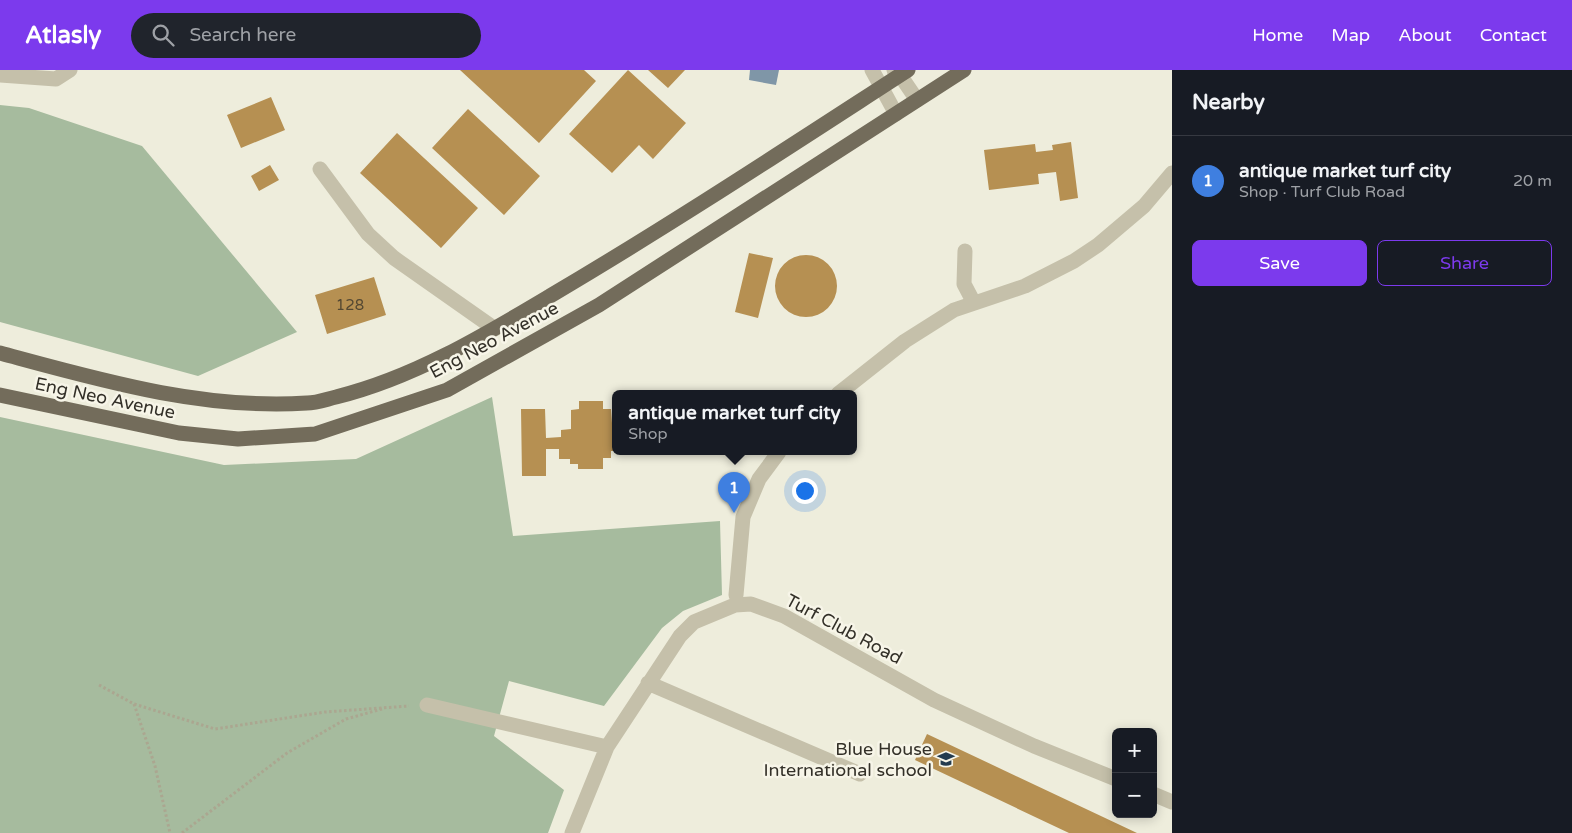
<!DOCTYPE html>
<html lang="en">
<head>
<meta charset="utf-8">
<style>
	body { margin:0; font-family:"Varela Round",sans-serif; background:#20242c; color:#f1f3f6 }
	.controls { position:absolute; right:15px; bottom:15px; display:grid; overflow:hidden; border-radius:8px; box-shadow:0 2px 12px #0003 }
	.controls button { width:45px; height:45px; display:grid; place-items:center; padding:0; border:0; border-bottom:1px solid #363941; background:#171b24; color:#f1f3f6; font:25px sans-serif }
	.you { position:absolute; left:804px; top:420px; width:18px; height:18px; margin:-12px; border:4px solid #fff; border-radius:50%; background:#1a73e8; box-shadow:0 0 0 8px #1a73e833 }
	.badge { display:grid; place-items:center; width:32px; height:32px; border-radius:50%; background:#7c3aed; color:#fff; font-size:16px; font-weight:700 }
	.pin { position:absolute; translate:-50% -41px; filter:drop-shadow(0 1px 2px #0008) }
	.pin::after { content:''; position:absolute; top:26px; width:18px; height:15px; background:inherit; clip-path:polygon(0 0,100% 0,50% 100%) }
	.popup { position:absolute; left:612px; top:320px; width:245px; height:65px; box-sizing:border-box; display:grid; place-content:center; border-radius:8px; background:#171b24; filter:drop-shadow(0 1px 4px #0005); font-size:16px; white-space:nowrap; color:#9ea1a6 }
	.popup b { font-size:19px; color:#f1f3f6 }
	.popup::after { content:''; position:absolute; left:50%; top:100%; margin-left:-10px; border:10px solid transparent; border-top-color:#171b24 }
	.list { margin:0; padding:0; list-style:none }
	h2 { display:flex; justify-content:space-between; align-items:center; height:65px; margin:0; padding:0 20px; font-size:21px }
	h2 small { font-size:16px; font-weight:400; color:#9ea1a6 }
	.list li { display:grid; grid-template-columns:32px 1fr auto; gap:15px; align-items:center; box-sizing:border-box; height:90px; padding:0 20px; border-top:1px solid #363941 }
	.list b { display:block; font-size:19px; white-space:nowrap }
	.list p { margin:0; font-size:16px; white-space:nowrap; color:#9ea1a6 }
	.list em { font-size:16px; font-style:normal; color:#9ea1a6 }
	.actions { display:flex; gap:10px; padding:15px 20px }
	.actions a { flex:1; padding:11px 0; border:1px solid #7c3aed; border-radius:8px; text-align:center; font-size:18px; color:#7c3aed }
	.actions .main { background:#7c3aed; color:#fff }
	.icon { flex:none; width:28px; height:28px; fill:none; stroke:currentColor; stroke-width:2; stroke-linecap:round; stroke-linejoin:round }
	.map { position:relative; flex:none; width:1172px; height:763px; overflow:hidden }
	header { display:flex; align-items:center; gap:30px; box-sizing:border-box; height:70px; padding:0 25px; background:#7c3aed; color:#fff }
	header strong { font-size:24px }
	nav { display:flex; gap:28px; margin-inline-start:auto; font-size:18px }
	.search { width:350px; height:45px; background:#20242c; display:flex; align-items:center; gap:12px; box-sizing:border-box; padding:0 18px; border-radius:28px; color:#9ea1a6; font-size:19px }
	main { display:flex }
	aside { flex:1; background:#171b24 }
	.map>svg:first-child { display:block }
</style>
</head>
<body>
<header>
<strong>Atlasly</strong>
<div class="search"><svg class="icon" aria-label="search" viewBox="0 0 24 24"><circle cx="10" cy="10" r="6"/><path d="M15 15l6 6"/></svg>Search here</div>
<nav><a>Home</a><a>Map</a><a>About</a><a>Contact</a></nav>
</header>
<main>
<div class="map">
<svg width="1172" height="763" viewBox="0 0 1172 763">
	<rect width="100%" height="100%" fill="#eeeddc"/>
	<path fill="#a6bb9e" d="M0 35 29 38 142 76 297 262 198 306 0 252Z
		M492 327 513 466 720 451 722 525 683 541 662 558 604 636 509 611 494 666 564 720 548 763H0V347L224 395 356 389Z"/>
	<path fill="#7f96a7" d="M750 0H779L776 15 749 10Z"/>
	<path fill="#b69052" d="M460 0H584L596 11 539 73Z
		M628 0 686 53 653 89 639 75 612 103 569 64Z
		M648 0H685L668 18Z
		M271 27 285 60 241 78 227 45Z
		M468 39 540 106 504 145 432 78Z
		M397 63 478 138 441 178 360 103Z
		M1071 72 1078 128 1060 131 1056 102 1038 104 1039 114 989 120 984 80 1035 74 1036 82 1053 80 1052 75Z
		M270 95 279 110 259 121 251 106Z
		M749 183 773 188 758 248 735 242Z
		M775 216a31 31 0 1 1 62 0a31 31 0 1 1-62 0Z
		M374 207 386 245 327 264 315 225Z
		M579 331H603V339H611L612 353H615V381H611V388H603V399H578V394H570V389H559V379H546V406H522L521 339H545L546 368 561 367V360L571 359V340L579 339Z
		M927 664 1137 763H1069L915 690Z"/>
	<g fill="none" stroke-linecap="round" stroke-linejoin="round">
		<path stroke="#aba690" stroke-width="3" stroke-dasharray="2.5 2.5" stroke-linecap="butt" d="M99 615 134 634 215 659 325 642 409 636
			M134 634 155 696 170 763
			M182 763 287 683 346 649 382 639"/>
		<path stroke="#c5c0aa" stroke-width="15" d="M872 0 896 44
			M894 0 900 5 917 30
			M0 5 56 9 70 0
			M320 99 368 164 394 188 495 259
			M965 181 964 214 974 233
			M838 324 905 271 954 240 1025 216 1074 191 1098 175 1144 136 1172 103
			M736 525 743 447 759 409 779 382
			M648 613 860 704
			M427 635 607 677
			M1153 724 1172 732
			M572 763 607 677 680 566 694 552 735 535 751 534 784 546 934 630 1034 676 1116 709"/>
		<path stroke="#736c5b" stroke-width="15" d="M0 283C100 310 202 340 307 333 317 333 327 329 336 327 413 308 483 266 550 226 672 154 789 77 908 0
			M0 325 179 363 238 369 315 364 447 320 599 235 964 0"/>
	</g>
	<defs>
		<g id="school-bare" transform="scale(1.35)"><path d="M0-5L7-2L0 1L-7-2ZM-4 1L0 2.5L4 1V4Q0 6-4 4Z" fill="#233b4f" stroke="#f7f5e8" stroke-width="2.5" paint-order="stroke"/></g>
	</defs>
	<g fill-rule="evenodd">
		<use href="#school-bare" x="946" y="689"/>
	</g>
	<g text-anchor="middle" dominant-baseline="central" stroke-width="5" stroke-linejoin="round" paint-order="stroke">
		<g font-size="15" fill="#544832">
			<text x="350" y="235">128</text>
		</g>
		<g font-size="18" fill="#333028" stroke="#f7f5e8">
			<text transform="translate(494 270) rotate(-28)">Eng Neo Avenue</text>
			<text transform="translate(105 328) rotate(12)">Eng Neo Avenue</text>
			<text transform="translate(844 559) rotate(28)">Turf Club Road</text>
		</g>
		<g font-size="18" fill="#333028" stroke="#f7f5e8" text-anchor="end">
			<text x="932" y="679">Blue House<tspan x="932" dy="21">International school</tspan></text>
		</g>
	</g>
</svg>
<div class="controls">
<button>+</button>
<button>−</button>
</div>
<div class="you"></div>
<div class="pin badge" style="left:734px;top:443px;background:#3f7fe0">1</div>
<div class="popup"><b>antique market turf city</b>Shop</div>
</div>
<aside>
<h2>Nearby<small></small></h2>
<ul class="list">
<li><span class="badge" style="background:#3f7fe0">1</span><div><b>antique market turf city</b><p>Shop · Turf Club Road</p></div><em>20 m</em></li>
</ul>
<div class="actions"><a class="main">Save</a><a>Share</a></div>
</aside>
</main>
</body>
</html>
